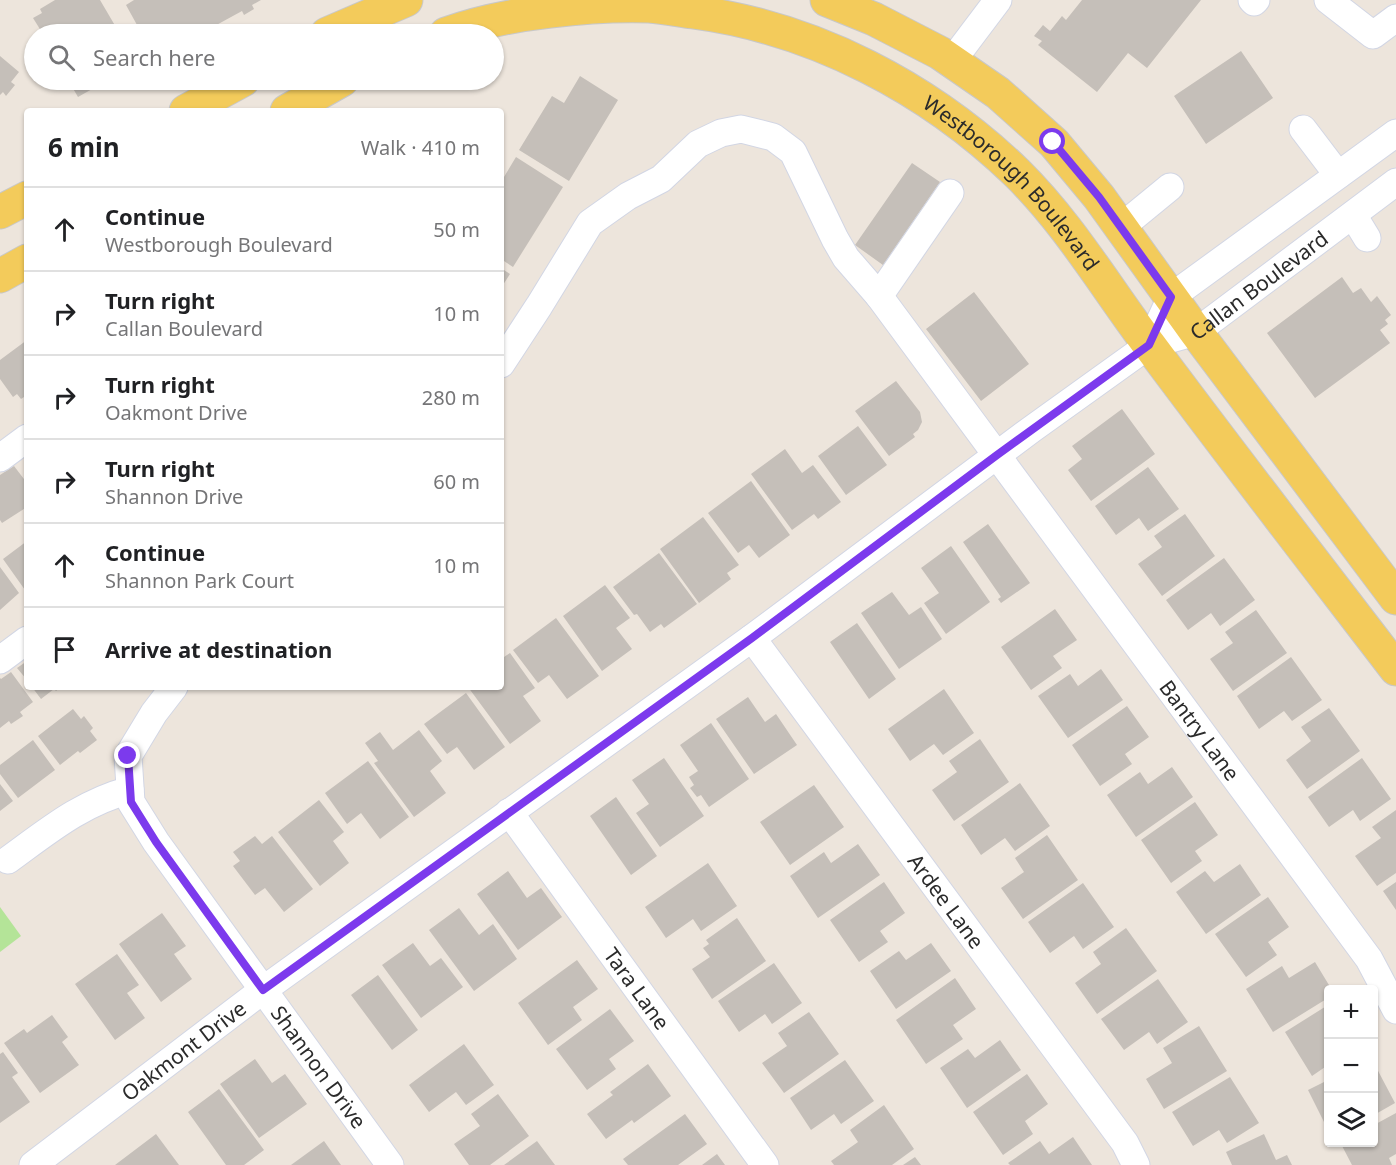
<!DOCTYPE html>
<html lang="en">
<head>
<meta charset="utf-8">
<style>
	body { margin:0; font-family:"Noto Sans",sans-serif; background:#f6f6f6; color:#202124 }
	.controls { position:absolute; right:18px; bottom:18px; display:grid; overflow:hidden; border-radius:6px; box-shadow:0 2px 4px #0004 }
	.controls button { width:54px; height:54px; display:grid; place-items:center; padding:0; border:0; border-bottom:2px solid #e0e0e0; background:#fff; color:#202124; font:30px sans-serif }
	.stop { position:absolute; width:18px; height:18px; margin:-14px; border:4px solid #7c3aed; border-radius:50%; background:#fff }
	.stop.end { background:#7c3aed; border-color:#fff; box-shadow:0 2px 6px #0008 }
	.list { margin:0; padding:0; list-style:none }
	h2 { display:flex; justify-content:space-between; align-items:center; height:78px; margin:0; padding:0 24px; font-size:26px }
	h2 small { font-size:20px; font-weight:400; color:#757577 }
	.list li { display:grid; grid-template-columns:39px 1fr auto; gap:18px; align-items:center; box-sizing:border-box; height:84px; padding:0 24px; border-top:2px solid #e0e0e0 }
	.list b { display:block; font-size:22px; white-space:nowrap }
	.list p { margin:0; font-size:20px; white-space:nowrap; color:#757577 }
	.list em { font-size:20px; font-style:normal; color:#757577 }
	.icon { flex:none; width:33px; height:33px; fill:none; stroke:currentColor; stroke-width:2; stroke-linecap:round; stroke-linejoin:round }
	.map { position:relative; flex:none; width:1396px; height:1165px; overflow:hidden }
	.search { position:absolute; background:#fff; box-shadow:0 2px 4px #0004; left:24px; top:24px; width:480px; height:66px; display:flex; align-items:center; gap:15px; box-sizing:border-box; padding:0 21px; border-radius:33px; color:#757577; font-size:22px }
	.panel { position:absolute; background:#fff; box-shadow:0 2px 4px #0004; left:24px; top:108px; width:480px; height:582px; border-radius:6px }
	.map>svg:first-child { display:block }
</style>
</head>
<body>
<div class="map">
<svg width="1396" height="1165" viewBox="0 0 1396 1165">
	<rect width="100%" height="100%" fill="#ede5dc"/>
	<path fill="#b4e498" d="M0 907 21 936 0 952Z"/>
	<path fill="#c5bfb9" d="M55 0H100L120 34H43L33 18 42 13 40 9Z
		M134 0H261L252 5 254 9 244 15 242 11 200 34H142L126 5Z
		M1082 0H1201L1147 68 1128 53 1097 92 1038 45 1042 41 1034 36 1043 25 1050 31 1062 16 1066 20Z
		M1241 51 1273 98 1206 144 1174 96Z
		M0 56 19 72 11 82 15 85 6 96 3 92 0 95Z
		M580 76 618 100 569 181 519 150 552 96 564 103Z
		M68 80H108L78 97Z
		M516 157 563 187 513 267 501 259V182Z
		M912 163 940 182 883 265 855 245Z
		M501 268 510 274 501 288Z
		M1342 277 1353 293 1361 288 1371 302 1377 296 1391 315 1385 320 1388 324 1380 330 1390 343 1315 398 1267 333Z
		M974 292 1029 364 981 401 926 329Z
		M27 340V395L21 399 17 394 13 397 0 379V360Z
		M896 381 920 412 922 422 918 430 913 434 915 437 889 456 855 411Z
		M1122 409 1155 454 1091 501 1068 470 1082 459 1072 446Z
		M858 426 887 465 846 495 818 456Z
		M785 449 802 473 813 465 841 502 818 519 814 514 792 530 751 474Z
		M14 466 27 483V507L2 523 0 520V475Z
		M1148 467 1179 509 1148 531 1139 518 1116 535 1095 506Z
		M751 481 790 535 759 558 749 545 738 553 708 513Z
		M1185 514 1215 556 1162 596 1138 564 1162 547 1154 536Z
		M703 517 739 565 727 573 731 579 699 603 660 549Z
		M988 524 1030 583 1001 603 998 599 1001 597 963 542Z
		M27 541V589L25 590 3 559Z
		M951 546 990 602 946 634 924 603 939 593 921 568Z
		M659 553 697 604 664 628 661 624 650 632 637 614 634 615 613 587Z
		M1224 558 1255 600 1220 626 1211 613 1188 630 1166 600Z
		M0 567 19 593 0 610Z
		M605 585 630 618 616 628 632 649 602 671 563 616Z
		M892 592 909 615 921 607 942 639 899 669 861 613Z
		M1055 609 1077 640 1053 656 1062 668 1031 690 1001 647Z
		M1256 610 1287 653 1233 691 1210 659 1233 643 1225 632Z
		M556 618 599 676 567 699 549 675 538 683 513 650Z
		M857 623 896 679 869 699 830 642Z
		M510 653 535 688 523 696 541 721 510 744 468 687H501V659Z
		M1291 657 1322 700 1292 721 1284 711 1259 729 1237 696Z
		M27 661V680L17 668Z
		M1101 669 1123 700 1068 738 1038 696 1070 674 1078 686Z
		M11 672 33 702 20 712 23 716 11 724 9 721 0 728V678L1 679Z
		M32 687H61L56 691 54 689 41 699Z
		M944 689 974 733 943 755 934 744 910 761 888 729Z
		M466 693 505 747 474 770 457 747 447 754 424 724Z
		M748 697 765 722 776 714 797 745 754 774 716 719Z
		M1127 706 1149 737 1125 754 1132 764 1100 786 1072 745Z
		M1329 708 1360 751 1307 789 1286 760 1311 741 1301 727Z
		M73 709 81 719 84 716 93 728 90 731 97 740 80 753 78 751 60 765 38 736Z
		M711 723 749 779 709 807 701 795 697 797 690 788 694 785 689 777 698 771 680 745Z
		M419 730 442 761 430 771 446 793 414 817 374 763 378 761 365 743 380 732 393 750Z
		M980 739 1009 782 954 821 932 790 957 772 949 761Z
		M33 740 55 770 18 798 0 774V765Z
		M664 758 704 816 660 847 636 813 649 804 632 780Z
		M1362 758 1391 799 1360 821 1353 810 1329 827 1308 797Z
		M368 761 409 817 380 839 361 813 347 824 325 793Z
		M1172 767 1193 797 1136 837 1107 795 1140 772 1148 784Z
		M1020 783 1050 826 1015 851 1005 838 981 855 961 825Z
		M0 784 13 801 0 811Z
		M814 785 844 827 790 865 760 822Z
		M616 797 657 856 631 875 590 816Z
		M319 800 344 832 333 841 349 863 320 886 278 832Z
		M1195 802 1218 835 1195 851 1202 861 1171 883 1141 840Z
		M1396 810V873L1377 886 1355 856 1381 838 1372 827Z
		M1047 835 1078 880 1023 919 1001 888 1024 872 1015 858Z
		M255 836 262 844 272 836 313 889 284 912 265 888 255 895 233 866 240 861 233 852Z
		M858 844 880 875 818 918 790 876 824 852 831 863Z
		M708 863 737 906 701 931 693 919 666 938 645 907Z
		M1240 864 1261 895 1206 934 1176 892 1205 871 1214 882Z
		M508 871 527 898 541 888 562 917 518 950 477 894Z
		M884 882 905 913 880 931 888 942 859 962 830 920Z
		M1396 882V910L1383 891Z
		M1083 883 1114 927 1083 949 1074 936 1050 953 1028 922Z
		M1268 897 1289 927 1268 942 1277 955 1246 977 1215 934Z
		M459 908 479 935 493 924 517 959 474 991 429 930Z
		M162 913 186 946 174 954 192 979 161 1002 119 944Z
		M737 918 766 961 712 999 692 969 710 957 703 948 709 944 706 940Z
		M1126 928 1157 971 1097 1014 1075 983 1101 964 1093 952Z
		M413 943 430 966 441 958 463 987 421 1018 382 965Z
		M931 943 951 971 896 1009 870 971 899 951 906 960Z
		M117 954 139 985 127 993 145 1018 115 1040 75 984Z
		M577 960 598 989 573 1007 582 1020 548 1045 518 1003Z
		M1315 962 1332 990H1328V998L1273 1032 1246 989 1282 966 1289 978Z
		M774 963 802 1003 772 1024 765 1014 739 1032 718 1001Z
		M378 975 418 1030 392 1050 351 995Z
		M955 978 976 1009 953 1025 963 1039 926 1064 896 1020Z
		M1158 979 1188 1022 1157 1044 1149 1032 1124 1050 1101 1019Z
		M1328 1005V1065L1312 1076 1285 1032Z
		M610 1009 634 1041 609 1059 616 1069 587 1090 556 1049Z
		M809 1012 839 1054 784 1093 762 1063 787 1046 778 1033Z
		M52 1015 68 1037 62 1042 79 1065 40 1093 4 1043 24 1029 27 1033Z
		M1199 1026 1227 1071 1164 1109 1146 1079 1172 1063 1163 1048Z
		M1000 1040 1021 1070 967 1108 940 1068 968 1049 975 1058Z
		M464 1044 494 1085 466 1105 456 1092 429 1112 409 1085Z
		M3 1052 18 1073 12 1077 30 1102 0 1123V1054Z
		M255 1059 272 1083 285 1074 307 1104 259 1138 220 1084Z
		M845 1060 874 1101 841 1124 834 1114 811 1130 790 1098Z
		M648 1064 671 1096 634 1123 632 1120 606 1139 587 1114 613 1095 610 1092Z
		M1376 1067 1395 1103 1374 1115V1069Z
		M1027 1074 1048 1104 1025 1121 1033 1134 1003 1155 973 1112Z
		M1230 1077 1259 1123 1227 1143 1219 1130 1193 1146 1172 1112Z
		M1328 1080V1130L1308 1090Z
		M219 1089 264 1150 244 1165H226L188 1112Z
		M498 1094 529 1136 490 1165H469L454 1144 480 1126 471 1114Z
		M884 1105 914 1149 892 1165H834L831 1161 858 1142 850 1130Z
		M1396 1113V1154L1389 1158 1392 1165H1352L1340 1142H1374V1125Z
		M685 1114 707 1144 678 1165H628L623 1159Z
		M156 1134 179 1165H115Z
		M1264 1134 1276 1160 1287 1155 1292 1165H1232L1226 1152Z
		M1073 1137 1092 1165H1010L1008 1163 1040 1141 1049 1154Z
		M324 1141 341 1165H291Z
		M537 1141 555 1165H504Z
		M717 1154 725 1165H702Z
		M915 1157 921 1165H903Z"/>
	<g fill="none" stroke-linecap="round" stroke-linejoin="round">
		<g stroke="#d2d6e4" stroke-width="29">
			<g id="minor">
				<path d="M1252 0 1254 2 1256 0"/>
				<path d="M1328 0 1373 35 1396 18"/>
				<path d="M952 61 998 0"/>
				<path d="M1303 129 1338 175"/>
				<path d="M1353 215 1367 238"/>
				<path d="M1120 228 1170 187"/>
				<path d="M879 296 950 193"/>
				<path d="M1149 345 1171 297 1396 133"/>
				<path id="s1" d="M501 364 539 306 590 223 628 196 661 179 698 144 721 133 741 129 773 137 793 152 835 239 846 258 879 296 1369 959 1396 1010"/>
				<path d="M0 458 27 438"/>
				<path id="s2" d="M752 638 1125 1143 1136 1165"/>
				<path d="M0 660 27 640"/>
				<path id="s3" d="M174 687 154 713 128 756 131 802 156 842 390 1165"/>
				<path id="s4" d="M509 812 765 1165"/>
				<path d="M8 860C48 831 81 803 130 790"/>
				<path id="s5" d="M33 1165 263 990 752 638 1032 429 1149 345 1196 332 1396 182"/>
			</g>
		</g>
		<g stroke="#c8c8c8" stroke-width="35">
			<g id="major">
				<path d="M827 0 874 19 940 53 998 93 1054 143 1099 197 1196 332 1396 598"/>
				<path d="M327 34 406 0"/>
				<path id="s6" d="M446 34C479 22 515 15 550 11 583 7 616 5 649 6 664 7 678 10 693 12 814 28 929 88 1017 173 1069 224 1107 289 1150 346 1231 455 1314 562 1396 669"/>
				<path d="M186 111 243 80"/>
				<path d="M287 111 342 80"/>
				<path d="M0 212 27 198"/>
				<path d="M0 276 27 261"/>
			</g>
		</g>
		<use href="#minor" stroke="#fff" stroke-width="27"/>
		<use href="#major" stroke="#f3cb5b" stroke-width="33"/>
	</g>
	<g fill="none" stroke-linecap="round" stroke-linejoin="round">
		<path stroke="#7c3aed" stroke-width="8" d="M128 756 131 802 156 842 263 990 752 638 997 455 1149 345 1171 297 1099 197 1053 142"/>
	</g>
	<g text-anchor="middle" dominant-baseline="central" stroke-width="4.5" stroke-linejoin="round" paint-order="stroke">
		<g font-size="21" fill="#2b2b2b" stroke="#fff">
			<text stroke="none"><textPath href="#s6" startOffset="621">Westborough Boulevard</textPath></text>
			<text stroke="none"><textPath href="#s5" startOffset="1512">Callan Boulevard</textPath></text>
			<text stroke="none"><textPath href="#s1" startOffset="1114">Bantry Lane</textPath></text>
			<text stroke="none"><textPath href="#s2" startOffset="327">Ardee Lane</textPath></text>
			<text stroke="none"><textPath href="#s4" startOffset="218">Tara Lane</textPath></text>
			<text stroke="none"><textPath href="#s5" startOffset="189">Oakmont Drive</textPath></text>
			<text stroke="none"><textPath href="#s3" startOffset="454">Shannon Drive</textPath></text>
		</g>
	</g>
</svg>
<div class="controls">
<button>+</button>
<button>−</button>
<button><svg class="icon" aria-label="layers" viewBox="0 0 24 24"><path d="M12 4l9 5-9 5-9-5zM3 14l9 5 9-5"/></svg></button>
</div>
<div class="stop" style="left:1053px;top:142px"></div>
<div class="stop end" style="left:128px;top:756px"></div>
<div class="search"><svg class="icon" aria-label="search" viewBox="0 0 24 24"><circle cx="10" cy="10" r="6"/><path d="M15 15l6 6"/></svg>Search here</div>
<section class="panel">
<h2>6 min<small>Walk · 410 m</small></h2>
<ul class="list">
<li><svg class="icon" aria-label="ahead" viewBox="0 0 24 24"><path d="M12 20V5M6 11l6-6 6 6"/></svg><div><b>Continue</b><p>Westborough Boulevard</p></div><em>50 m</em></li>
<li><svg class="icon" aria-label="right" viewBox="0 0 24 24"><path d="M7 20v-9h11M14 6l5 5-5 5"/></svg><div><b>Turn right</b><p>Callan Boulevard</p></div><em>10 m</em></li>
<li><svg class="icon" aria-label="right" viewBox="0 0 24 24"><path d="M7 20v-9h11M14 6l5 5-5 5"/></svg><div><b>Turn right</b><p>Oakmont Drive</p></div><em>280 m</em></li>
<li><svg class="icon" aria-label="right" viewBox="0 0 24 24"><path d="M7 20v-9h11M14 6l5 5-5 5"/></svg><div><b>Turn right</b><p>Shannon Drive</p></div><em>60 m</em></li>
<li><svg class="icon" aria-label="ahead" viewBox="0 0 24 24"><path d="M12 20V5M6 11l6-6 6 6"/></svg><div><b>Continue</b><p>Shannon Park Court</p></div><em>10 m</em></li>
<li><svg class="icon" aria-label="arrive" viewBox="0 0 24 24"><path d="M6 21V4h12l-3 4 3 4H6"/></svg><div><b>Arrive at destination</b></div></li>
</ul>
</section>
</div>
</body>
</html>
